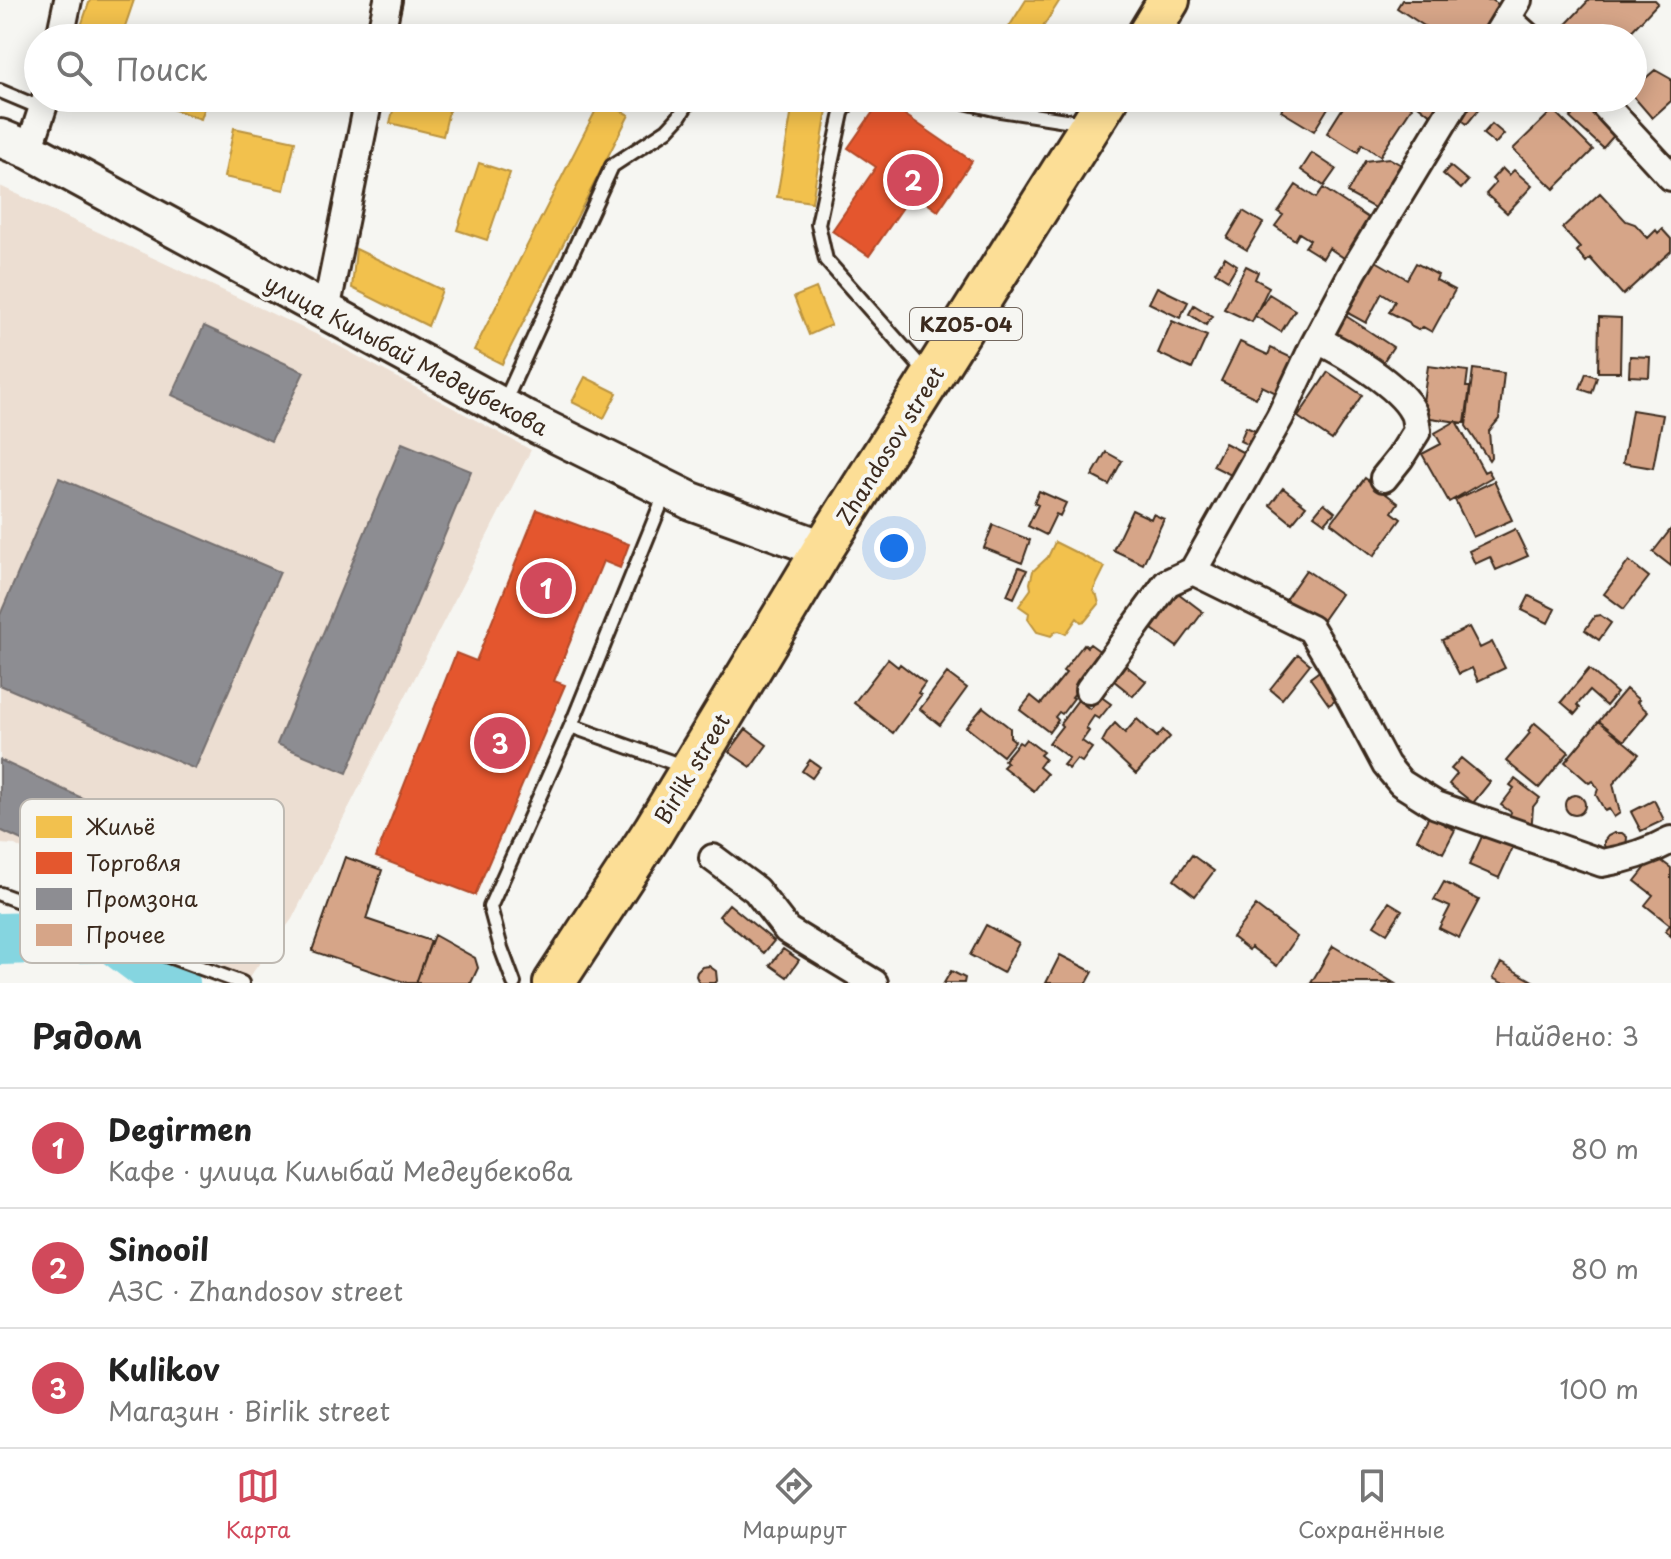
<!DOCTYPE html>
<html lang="ru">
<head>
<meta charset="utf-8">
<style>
	body { margin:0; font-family:"Playpen Sans",sans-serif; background:#f2f2f2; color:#222 }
	.you { position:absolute; left:894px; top:548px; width:28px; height:28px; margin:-20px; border:6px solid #fff; border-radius:50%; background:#1a73e8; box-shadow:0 0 0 12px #1a73e833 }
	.badge { display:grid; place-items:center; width:52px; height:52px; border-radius:50%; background:#d1495b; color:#fff; font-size:26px; font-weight:700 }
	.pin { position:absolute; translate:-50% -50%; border:4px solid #fff; box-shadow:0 2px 8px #0006 }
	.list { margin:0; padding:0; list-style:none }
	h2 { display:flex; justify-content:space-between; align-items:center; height:104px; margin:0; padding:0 32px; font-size:34px }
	h2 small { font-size:26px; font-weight:400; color:#767676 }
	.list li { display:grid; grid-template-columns:52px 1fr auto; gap:24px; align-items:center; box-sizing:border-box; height:120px; padding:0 32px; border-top:2px solid #e0e0e0 }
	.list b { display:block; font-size:30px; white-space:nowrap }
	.list p { margin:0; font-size:26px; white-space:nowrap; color:#767676 }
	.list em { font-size:26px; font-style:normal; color:#767676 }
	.icon { flex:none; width:44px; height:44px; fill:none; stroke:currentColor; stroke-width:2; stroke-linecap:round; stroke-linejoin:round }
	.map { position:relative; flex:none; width:1671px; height:983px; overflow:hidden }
	.search { position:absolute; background:#fff; box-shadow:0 4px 20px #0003; left:24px; right:24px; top:24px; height:88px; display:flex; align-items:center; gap:20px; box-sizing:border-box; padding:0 28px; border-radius:44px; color:#767676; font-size:30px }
	.sheet { height:464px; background:#fff }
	nav { display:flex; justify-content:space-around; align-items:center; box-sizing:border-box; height:112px; border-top:2px solid #e0e0e0; background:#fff; font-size:22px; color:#767676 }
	nav a { display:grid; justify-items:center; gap:4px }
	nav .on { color:#d1495b }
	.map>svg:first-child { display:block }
</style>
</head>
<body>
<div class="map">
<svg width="1671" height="983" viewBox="0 0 1671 983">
	<rect width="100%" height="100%" fill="#f6f6f2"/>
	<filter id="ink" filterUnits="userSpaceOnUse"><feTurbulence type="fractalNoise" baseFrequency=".0125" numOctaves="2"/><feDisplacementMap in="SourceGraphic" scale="16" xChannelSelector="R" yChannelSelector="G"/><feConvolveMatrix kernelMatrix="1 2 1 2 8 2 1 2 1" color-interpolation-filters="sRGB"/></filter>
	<g filter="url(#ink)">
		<path fill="#ecded2" d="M0 186 324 338 531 450 292 919 248 979 144 923 15 845 0 844Z"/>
		<path fill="#f2c14e" stroke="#bb9440" stroke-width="2" d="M90 0H134L121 38 81 26Z
			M1026 0H1060L1036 38H1002Z
			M407 27 454 38H405Z
			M172 98H208L201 119 169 108Z
			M396 98H452L443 136 390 123Z
			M794 98H829L812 202 777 197Z
			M601 100 629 115 502 364 474 350Z
			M234 128 295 141 284 190 224 177Z
			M479 163 510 173 487 240 457 230Z
			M356 249 442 290 428 326 352 288Z
			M816 288 831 325 809 335 794 297Z
			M585 377 617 393 604 418 572 402Z
			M1055 542 1105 567 1093 591 1097 596 1099 604 1085 621 1081 622 1077 618 1066 634 1059 631 1055 632 1051 636 1037 632 1028 619 1029 613 1019 606 1031 589 1030 583 1033 571 1048 557Z"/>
		<path fill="#e4572e" stroke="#b14a29" stroke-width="2" d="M882 99 972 161 938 211 913 193 869 256 832 231 876 167 848 148Z
			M537 510 629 544 620 568 603 561 554 681 565 685 475 895 376 857 456 653 476 661Z"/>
		<path fill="#8d8d92" stroke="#746f6f" stroke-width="2" d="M204 326 304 372 271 441 172 395Z
			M402 443 471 471 347 773 277 744Z
			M59 478 280 572 195 769 0 685V615Z
			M0 760 280 890 254 947 0 830Z"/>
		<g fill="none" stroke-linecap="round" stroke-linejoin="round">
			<path stroke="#85d5e0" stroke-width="52" d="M0 939 111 936 174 983"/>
		</g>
		<path fill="#d6a588" stroke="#3b2a1e" stroke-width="2" d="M1402 0H1492L1505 9 1485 38H1451L1441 32 1438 35 1397 8Z
			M1589 0H1655L1658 3 1625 38H1555L1554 37Z
			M1655 70 1671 79V101L1652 118 1633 96V89Z
			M1288 98H1334L1314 131 1281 111Z
			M1349 98H1398L1412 107 1380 156 1362 144 1358 152 1327 133Z
			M1415 98H1447L1432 116 1413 101Z
			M1581 98 1618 131 1603 148 1570 118 1579 108 1575 104Z
			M1470 100 1480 108 1467 124 1456 116Z
			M1553 110 1593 150 1554 189 1513 149Z
			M1492 124 1504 134 1495 144 1483 134Z
			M1312 153 1336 169 1324 186 1301 170Z
			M1389 158 1403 166 1378 210 1347 193 1365 161Z
			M1450 166 1468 181 1461 189 1443 174Z
			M1502 168 1509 175 1514 170 1532 186 1507 213 1486 194 1496 183 1492 179Z
			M1296 185 1316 198 1323 188 1373 221 1347 260 1329 248 1323 258 1305 247 1310 240 1299 233 1295 240 1275 226 1283 215 1278 212Z
			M1600 193 1626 221 1635 224 1648 238 1656 230 1658 233 1662 229 1671 239V251L1623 295 1590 258 1586 262 1577 251 1580 248 1562 228Z
			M1243 211 1263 223 1247 250 1227 238Z
			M1225 257 1237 265 1228 280 1215 272Z
			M1374 260 1407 279 1416 263 1438 275 1436 280 1455 290 1432 332 1423 327 1418 330 1412 327 1409 322 1389 312 1395 301 1382 293 1366 323 1346 312Z
			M1246 266 1258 272 1255 279 1269 287 1252 322 1224 309Z
			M1157 287 1188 302 1180 318 1149 303Z
			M1269 294 1295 310 1281 332 1255 316Z
			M1194 305 1212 316 1206 325 1189 314Z
			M1343 314 1393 347 1379 368 1329 335Z
			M1599 317 1621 318 1620 372H1598Z
			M1172 321 1207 336 1192 369 1158 353Z
			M1240 342 1268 355 1271 348 1292 358 1276 393 1262 386 1256 398 1221 381Z
			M1630 356 1650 357 1649 377 1629 376Z
			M1428 366 1468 371 1466 387H1470L1465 423 1431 418 1422 409Z
			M1473 369 1504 373 1499 419 1489 431 1491 457 1489 460 1466 426Z
			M1328 372 1362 395 1332 440 1298 417Z
			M1586 373 1597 377 1592 393 1580 389Z
			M1632 410 1663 415 1653 468 1623 463Z
			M1456 421 1484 472 1488 470 1492 477 1449 502 1422 454 1441 444 1435 433Z
			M1246 427 1260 433 1253 447 1240 441Z
			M1225 443 1248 455 1235 477 1213 466Z
			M1106 452 1122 461 1109 485 1092 476Z
			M1365 478 1398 503 1392 512 1401 519 1374 556 1331 523Z
			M1494 481 1512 520 1473 537 1455 500Z
			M1283 488 1306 506 1292 523 1270 505Z
			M1039 491 1066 503 1060 516 1056 514 1046 535 1028 526 1038 505 1034 503Z
			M1324 503 1335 512 1325 523 1314 515Z
			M1132 510 1151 519 1153 514 1164 519 1143 564 1113 550Z
			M993 525 1030 540 1022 563 984 548Z
			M1515 529 1528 556 1496 570 1490 557 1475 564 1469 551Z
			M1671 529V566L1653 552Z
			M1629 561 1649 577 1624 609 1604 594Z
			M1019 567 1027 570 1014 598 1007 595Z
			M1306 570 1341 594 1320 624 1285 600Z
			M1178 593 1203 612 1177 647 1152 629Z
			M1529 596 1555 609 1548 623 1522 610Z
			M1600 615 1611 623 1599 640 1585 630 1595 616Z
			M1469 627 1480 648 1492 642 1505 668 1478 681 1472 668 1459 674 1442 640Z
			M1084 644 1087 647 1090 644 1105 655 1072 697 1074 698 1062 714 1059 712 1055 717 1058 720 1049 732 1020 710 1031 696 1041 704 1066 673 1063 671Z
			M1298 654 1310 664 1282 699 1270 689Z
			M888 659 898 667 900 664 925 683 918 693 921 695 893 733 854 703Z
			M1125 665 1146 681 1133 696 1113 680Z
			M1325 667 1344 695 1329 705 1310 678Z
			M1589 669 1617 693 1606 706 1589 691 1577 705 1580 708 1575 714 1561 702Z
			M947 673 967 688 940 725 920 709Z
			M1626 689 1639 700 1637 702 1648 712 1624 741 1599 721Z
			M1100 696 1111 704 1099 719 1094 716 1086 728 1089 731 1082 741 1092 748 1082 762 1077 759 1069 769 1063 765 1069 758 1049 743 1062 726 1060 724 1078 700 1090 709Z
			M983 707 1010 728V737L1015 741 1003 756 966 727Z
			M1137 719 1157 737 1163 730 1170 737 1136 774 1102 742 1108 731 1115 723 1125 733Z
			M1599 721 1639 754 1613 784 1620 813 1614 817 1609 809 1605 811 1596 795 1598 789 1593 781 1589 783 1565 762Z
			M1535 723 1569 752 1539 788 1506 761 1530 733 1528 731Z
			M746 729 767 745 751 767 729 752Z
			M1026 739 1043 752 1040 755 1045 759 1039 767 1047 774 1034 791 1003 767 1007 763 1004 760 1019 742 1022 744Z
			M1461 758 1490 782 1473 803 1449 784 1457 774 1451 769Z
			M810 760 820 767 812 778 802 771Z
			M1515 779 1540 798 1533 807 1531 833 1506 824 1511 812 1501 805 1514 788 1510 785Z
			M1565 805a10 10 0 1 1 20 0a10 10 0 1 1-20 0Z
			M1654 800 1664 820 1641 831 1631 812Z
			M1429 816 1455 830 1443 853 1417 839Z
			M1484 832 1514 845 1499 878 1469 865Z
			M1614 833H1622L1627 837 1626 848 1606 850 1604 845V841L1608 836Z
			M1192 855 1214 871 1195 896 1174 880Z
			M1655 856 1671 868V936L1665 931 1670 925 1645 905 1653 895 1635 881Z
			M345 857 382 870 366 919 431 941 416 983H407L312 951Z
			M1444 882 1479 900 1459 938 1439 928 1450 907 1434 900Z
			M1389 902 1402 910 1387 933 1374 925Z
			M729 904 774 941 764 953 719 916Z
			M1256 906 1297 937 1277 966 1251 947 1249 950 1232 937Z
			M986 925 1019 943 1003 973 970 955Z
			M434 935 475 958 478 968 471 983H416Z
			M1333 946 1394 983H1311Z
			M783 949 799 960 787 977 770 965Z
			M1060 955 1093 972 1087 983H1046Z
			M1501 963 1536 983H1502L1493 978Z
			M709 966 716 971 717 981 715 983H699L696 976 697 972 702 967Z
			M951 971 965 978 964 983H944Z"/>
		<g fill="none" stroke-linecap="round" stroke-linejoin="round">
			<g stroke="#3b2a1e" stroke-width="18">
				<path id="service" d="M0 91 43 109
					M850 98 842 113 818 224 826 260 928 375
					M948 98 994 109 1085 123
					M504 403 612 166 667 130 679 117 691 98
					M571 726 685 767
					M0 894 242 983
					M514 983 501 948 490 907 571 726 665 494"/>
			</g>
			<g stroke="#3b2a1e" stroke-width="32">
				<path id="minor" d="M1507 18 1529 38
					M60 38 68 0
					M380 38 388 0
					M1495 38 1518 0
					M1598 98 1671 177
					M29 150 46 98
					M326 311 369 98
					M1317 340C1344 352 1400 386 1413 412 1416 417 1416 425 1417 431L1400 458 1384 478
					M1193 571 1311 629 1332 664 1386 765 1401 783 1436 805 1602 863C1627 859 1649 852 1671 840
					M1089 690 1167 583 1193 571 1280 417 1313 347 1354 270 1458 98
					M713 858 756 890 787 930 874 983"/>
			</g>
			<g stroke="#3b2a1e" stroke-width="42">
				<path id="secondary" d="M0 138 29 150 527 420 691 501 823 549"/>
			</g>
			<g stroke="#3b2a1e" stroke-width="46">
				<path id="primary" d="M1146 38 1169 0
					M554 983 654 830 823 549 1108 98"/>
			</g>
			<use href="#service" stroke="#f6f6f2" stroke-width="12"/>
			<use href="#minor" stroke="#f6f6f2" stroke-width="26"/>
			<use href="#secondary" stroke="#f6f6f2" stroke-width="36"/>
			<use href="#primary" stroke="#fcde96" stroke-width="40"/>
		</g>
	</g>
	<g text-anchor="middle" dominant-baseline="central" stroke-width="8" stroke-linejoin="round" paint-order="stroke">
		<rect fill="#f6f6f2" stroke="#73675e" stroke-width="2" x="910" y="308" width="112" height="32" rx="6"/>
		<g font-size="20" font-weight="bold" fill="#3b2a1e">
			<text x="966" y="324">KZ05-04</text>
		</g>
		<g font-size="22" fill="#3b2a1e" stroke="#f6f6f2">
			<text transform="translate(407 354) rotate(28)">улица Килыбай Медеубекова</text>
			<text transform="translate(889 445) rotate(-58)">Zhandosov street</text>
			<text transform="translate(691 768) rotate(-59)">Birlik street</text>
		</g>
	</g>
	<rect x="20" y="799" width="264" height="164" rx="12" fill="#f6f6f2" stroke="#beb9b2" stroke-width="2"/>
	<rect x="36" y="816" width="36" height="22" fill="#f2c14e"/>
	<rect x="36" y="852" width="36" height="22" fill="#e4572e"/>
	<rect x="36" y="888" width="36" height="22" fill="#8d8d92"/>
	<rect x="36" y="924" width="36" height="22" fill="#d6a588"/>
	<g font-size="22" fill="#3b2a1e">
		<text x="86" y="835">Жильё</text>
		<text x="86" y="871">Торговля</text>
		<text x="86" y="907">Промзона</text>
		<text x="86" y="943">Прочее</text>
	</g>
</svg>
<div class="you"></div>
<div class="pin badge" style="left:546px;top:588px">1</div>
<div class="pin badge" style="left:913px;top:180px">2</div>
<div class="pin badge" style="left:500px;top:743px">3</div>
<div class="search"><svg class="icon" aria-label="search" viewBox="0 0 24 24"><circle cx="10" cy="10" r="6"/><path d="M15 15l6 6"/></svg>Поиск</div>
</div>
<section class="sheet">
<h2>Рядом<small>Найдено: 3</small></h2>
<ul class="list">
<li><span class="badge">1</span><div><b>Degirmen</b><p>Кафе · улица Килыбай Медеубекова</p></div><em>80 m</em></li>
<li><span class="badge">2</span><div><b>Sinooil</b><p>АЗС · Zhandosov street</p></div><em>80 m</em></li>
<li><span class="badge">3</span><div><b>Kulikov</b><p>Магазин · Birlik street</p></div><em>100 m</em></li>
</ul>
</section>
<nav>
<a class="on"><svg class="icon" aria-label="map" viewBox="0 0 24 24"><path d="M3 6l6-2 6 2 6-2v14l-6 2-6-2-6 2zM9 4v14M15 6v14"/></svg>Карта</a>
<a><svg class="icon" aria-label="directions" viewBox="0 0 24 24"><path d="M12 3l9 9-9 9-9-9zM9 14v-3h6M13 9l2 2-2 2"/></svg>Маршрут</a>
<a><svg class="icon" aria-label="saved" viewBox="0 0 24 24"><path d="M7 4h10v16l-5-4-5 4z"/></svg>Сохранённые</a>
</nav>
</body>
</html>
